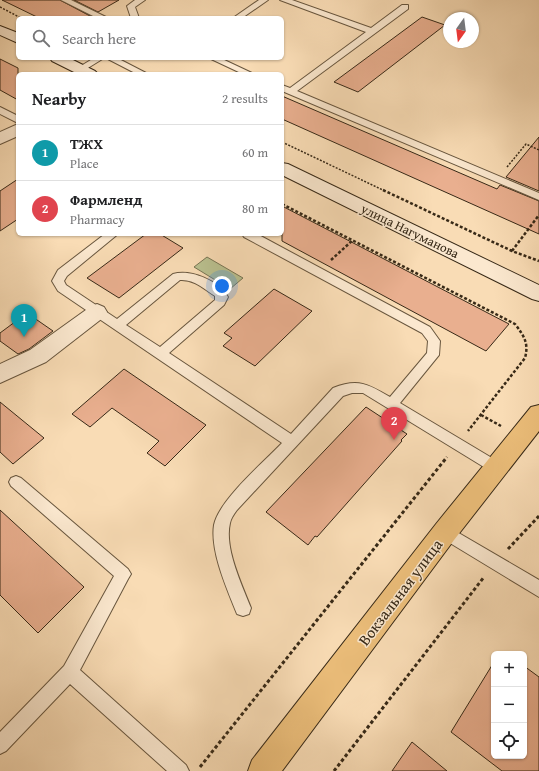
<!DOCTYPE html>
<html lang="en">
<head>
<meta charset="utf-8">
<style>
	body { margin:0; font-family:"Gentium Book Plus",serif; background:#f2f2f2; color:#202124 }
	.controls { position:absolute; right:12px; bottom:12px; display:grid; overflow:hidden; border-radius:6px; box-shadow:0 1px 3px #0004 }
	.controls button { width:36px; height:36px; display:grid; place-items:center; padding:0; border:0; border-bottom:1px solid #e0e0e0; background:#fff; color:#202124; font:20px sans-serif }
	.compass { position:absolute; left:443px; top:12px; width:36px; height:36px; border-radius:50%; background:#fff; box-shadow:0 1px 3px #0004; rotate:194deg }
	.you { position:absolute; left:222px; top:286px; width:14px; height:14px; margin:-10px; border:3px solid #fff; border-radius:50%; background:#1a73e8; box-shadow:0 0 0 6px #1a73e833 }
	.badge { display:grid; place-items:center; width:26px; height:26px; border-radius:50%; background:#8f2418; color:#fff; font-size:13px; font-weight:700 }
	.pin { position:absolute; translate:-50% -33px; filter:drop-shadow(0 1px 2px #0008) }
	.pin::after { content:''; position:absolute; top:21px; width:14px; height:12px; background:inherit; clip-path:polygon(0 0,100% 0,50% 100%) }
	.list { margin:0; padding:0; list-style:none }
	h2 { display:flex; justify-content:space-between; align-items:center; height:52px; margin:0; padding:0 16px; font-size:17px }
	h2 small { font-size:13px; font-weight:400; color:#757577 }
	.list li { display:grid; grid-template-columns:26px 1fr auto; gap:12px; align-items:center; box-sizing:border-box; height:56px; padding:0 16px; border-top:1px solid #e0e0e0 }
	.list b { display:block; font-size:15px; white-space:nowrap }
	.list p { margin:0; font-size:13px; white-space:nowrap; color:#757577 }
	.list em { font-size:13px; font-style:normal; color:#757577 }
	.icon { flex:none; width:22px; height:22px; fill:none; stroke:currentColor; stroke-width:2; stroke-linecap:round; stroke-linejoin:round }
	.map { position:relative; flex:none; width:539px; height:771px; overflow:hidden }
	.search { position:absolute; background:#fff; box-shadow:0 1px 3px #0004; left:16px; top:16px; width:268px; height:44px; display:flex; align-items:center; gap:10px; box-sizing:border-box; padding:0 14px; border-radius:6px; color:#757577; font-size:15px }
	.panel { position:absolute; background:#fff; box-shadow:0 1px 3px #0004; left:16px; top:72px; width:268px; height:164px; border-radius:6px }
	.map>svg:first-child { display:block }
</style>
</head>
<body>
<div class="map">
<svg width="539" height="771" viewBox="0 0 539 771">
	<rect width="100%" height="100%" fill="#f9dcb5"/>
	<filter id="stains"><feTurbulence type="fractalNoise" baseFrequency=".005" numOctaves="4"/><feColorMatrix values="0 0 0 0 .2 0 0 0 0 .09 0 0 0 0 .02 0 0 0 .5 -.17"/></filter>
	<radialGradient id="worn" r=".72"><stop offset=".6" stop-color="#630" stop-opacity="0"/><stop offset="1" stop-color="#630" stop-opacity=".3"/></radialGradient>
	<path fill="#bac190" stroke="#787554" d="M207 257 243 278 230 289 194 267Z"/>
	<path fill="#e9af8f" stroke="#372917" d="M2 0H60L90 16 86 18H39Z
		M74 0H119L98 12Z
		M422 17 445 25 358 92 334 82Z
		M0 59 18 68V100L0 90Z
		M282 96 497 189 500 185 539 201V234L282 119Z
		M539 137V191L506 177Z
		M18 179V219L0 231V191Z
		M282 206 361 247 509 324 486 351 282 241Z
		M146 234H160L183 248 119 298 87 278Z
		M274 289 312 311 255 366 223 346 232 338 224 333Z
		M27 313 53 331 29 349 18 354 0 341V333Z
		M124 369 206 425 165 466 147 453 159 441 112 408 90 427 72 414Z
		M0 402 44 438 13 464 0 452Z
		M366 407 407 434 401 440 402 441 317 537 315 536 308 545 266 512Z
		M0 510 84 587 38 633 0 595Z
		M494 662V756H524V666L539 677V771H502L451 732Z
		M412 742 447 771H392Z"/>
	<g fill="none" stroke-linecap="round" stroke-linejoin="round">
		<g stroke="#68563e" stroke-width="2">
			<path id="lane" d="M61 0H71L108 18H97Z
				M135 0H145L135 7 139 18H131L127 6Z
				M259 0H268L242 18H233Z
				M280 0H292L371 28 402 5H408V9L297 91 539 193V200L282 91V85L290 88 366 32Z
				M94 58H104L83 71 80 72 76 69Z
				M106 58H117L148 74H137Z
				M209 58H220L254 74H243Z
				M0 107 18 116V123L0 114Z
				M105 234H118L67 276 64 281 66 285 117 319 173 274C191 269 219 281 228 297L224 305 169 353 291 434 333 388C358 378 368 384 390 397L427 353 428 341 422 333 244 237 242 234H257L430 327 440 341 439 355 400 403 502 464 504 468 502 472 497 474 492 472 363 393H352L343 396 237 510C234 514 231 518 230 523 224 548 242 585 251 608L249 614 243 616 237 614C227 589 210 551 214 525 219 500 264 462 282 443L58 291 52 281 58 270ZM180 280C194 279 204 289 215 296V300L160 347 126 325Z
				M16 476 21 478 128 569 131 574 128 579 80 670 186 765 189 771H167L70 684 6 751 0 754V732L64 666 114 576 11 486 9 482 11 478Z
				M445 525 539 580V597L440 537 438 532 440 527Z"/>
		</g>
		<g stroke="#68563e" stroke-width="2">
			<path id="street" d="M18 124V136L0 144V132Z
				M97 304 104 307 107 312 104 317 46 362 0 383V364L30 350 90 307Z"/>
		</g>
		<g stroke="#372917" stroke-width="2">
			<path id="secondary" d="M0 26 18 33V43L0 35Z
				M50 58H69L95 71 98 74H78L52 61Z
				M282 163 288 164 539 285V301L532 299 282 175Z"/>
		</g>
		<g stroke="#372917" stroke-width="2">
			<path id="primary" d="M539 405V431L454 540 282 771H248L252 760 436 524 531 407Z"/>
		</g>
		<path stroke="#372917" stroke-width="1.5" stroke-dasharray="2 1.5" stroke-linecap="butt" d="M0 7 21 18
			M282 142 385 191
			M507 167 526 144 539 150"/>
		<path stroke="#372917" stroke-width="2.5" stroke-dasharray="3 2" stroke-linecap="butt" d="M383 190 512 251 539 261
			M282 204 515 324C524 336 529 343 525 358L468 431
			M512 251 539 215
			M331 260 353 240
			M481 415 501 426"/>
		<path stroke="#372917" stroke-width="3" stroke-dasharray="3.5 2.5" stroke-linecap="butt" d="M508 549 539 516
			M200 767 447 457
			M334 771 484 577"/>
		<use href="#lane" fill="#fbe8cf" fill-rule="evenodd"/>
		<use href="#street" fill="#fbe8cf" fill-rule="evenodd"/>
		<use href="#secondary" fill="#fbe8cf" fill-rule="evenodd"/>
		<use href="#primary" fill="#ecbe7a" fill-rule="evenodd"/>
	</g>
	<g text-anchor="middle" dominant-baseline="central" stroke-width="3" stroke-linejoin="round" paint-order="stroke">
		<g font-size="13" fill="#372917" stroke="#fbe8cf">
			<text transform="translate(410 231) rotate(26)">улица Нагуманова</text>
		</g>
		<g font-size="16" fill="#372917" stroke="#fbe8cf">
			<text transform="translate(400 592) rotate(-53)">Вокзальная улица</text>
		</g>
	</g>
	<rect width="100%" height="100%" filter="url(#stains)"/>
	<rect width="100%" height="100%" fill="url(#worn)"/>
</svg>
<div class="controls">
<button>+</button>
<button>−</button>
<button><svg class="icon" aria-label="locate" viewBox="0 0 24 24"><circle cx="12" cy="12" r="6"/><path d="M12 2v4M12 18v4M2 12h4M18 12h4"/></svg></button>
</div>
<svg class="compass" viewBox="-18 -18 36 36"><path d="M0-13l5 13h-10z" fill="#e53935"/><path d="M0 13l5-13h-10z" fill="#757577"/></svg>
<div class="you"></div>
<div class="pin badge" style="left:24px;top:337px;background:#0f9aa8">1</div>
<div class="pin badge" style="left:394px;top:440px;background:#e0444e">2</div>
<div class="search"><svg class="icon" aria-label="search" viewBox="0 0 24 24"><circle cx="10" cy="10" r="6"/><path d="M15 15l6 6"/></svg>Search here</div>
<section class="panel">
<h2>Nearby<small>2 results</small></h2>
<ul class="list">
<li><span class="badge" style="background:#0f9aa8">1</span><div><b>ТЖХ</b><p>Place</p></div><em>60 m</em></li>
<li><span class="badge" style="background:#e0444e">2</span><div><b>Фармленд</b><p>Pharmacy</p></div><em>80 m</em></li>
</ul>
</section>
</div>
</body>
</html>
